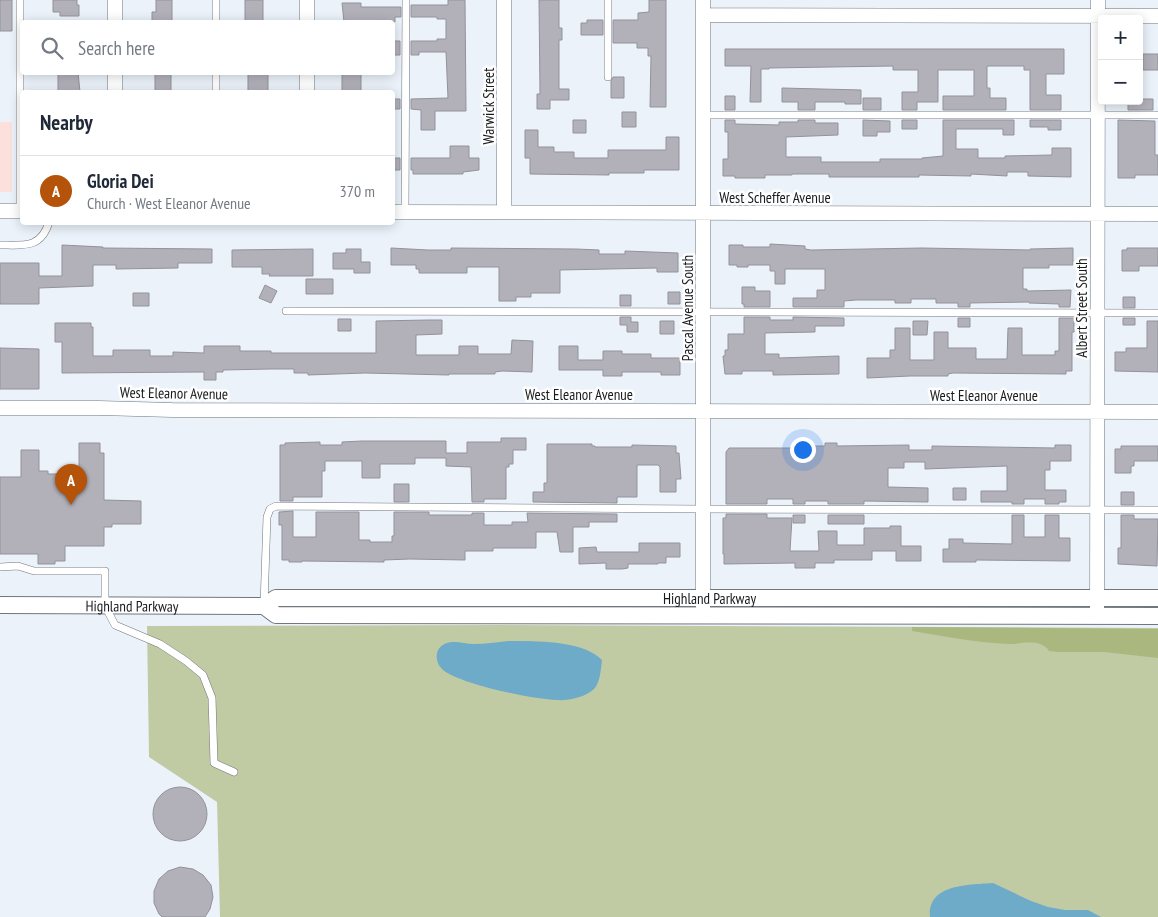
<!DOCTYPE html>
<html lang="en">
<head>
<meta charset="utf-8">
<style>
	body { margin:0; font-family:"PT Sans Narrow",sans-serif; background:#f6f6f7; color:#1f2937 }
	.controls { position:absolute; right:15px; top:15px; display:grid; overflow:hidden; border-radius:5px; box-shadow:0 2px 12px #0003 }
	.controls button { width:45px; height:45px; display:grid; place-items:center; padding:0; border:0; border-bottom:1px solid #e0e1e3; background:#fff; color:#1f2937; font:25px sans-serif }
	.you { position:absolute; left:802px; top:449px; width:18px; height:18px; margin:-12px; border:4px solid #fff; border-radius:50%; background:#1a73e8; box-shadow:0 0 0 8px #1a73e833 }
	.badge { display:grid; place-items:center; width:32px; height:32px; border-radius:50%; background:#b45309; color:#fff; font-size:16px; font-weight:700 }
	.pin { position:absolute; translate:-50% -41px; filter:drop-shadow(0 1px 2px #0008) }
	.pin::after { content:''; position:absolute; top:26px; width:18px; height:15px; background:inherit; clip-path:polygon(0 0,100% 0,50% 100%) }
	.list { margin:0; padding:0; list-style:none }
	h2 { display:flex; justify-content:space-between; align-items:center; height:65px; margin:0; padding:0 20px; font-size:21px }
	h2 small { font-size:16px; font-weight:400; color:#747a83 }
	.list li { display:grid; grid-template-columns:32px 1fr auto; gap:15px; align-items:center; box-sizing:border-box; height:70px; padding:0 20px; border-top:1px solid #e0e1e3 }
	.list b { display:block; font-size:19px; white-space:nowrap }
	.list p { margin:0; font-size:16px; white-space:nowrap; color:#747a83 }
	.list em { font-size:16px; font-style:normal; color:#747a83 }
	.icon { flex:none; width:28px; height:28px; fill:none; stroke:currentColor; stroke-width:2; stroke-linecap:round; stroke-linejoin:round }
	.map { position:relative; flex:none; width:1158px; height:917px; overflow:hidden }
	.search { position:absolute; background:#fff; box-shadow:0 2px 12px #0003; left:20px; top:20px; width:375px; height:55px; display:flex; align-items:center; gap:12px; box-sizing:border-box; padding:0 18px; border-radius:5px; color:#747a83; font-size:19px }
	.panel { position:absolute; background:#fff; box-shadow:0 2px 12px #0003; left:20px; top:90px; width:375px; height:135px; border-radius:5px }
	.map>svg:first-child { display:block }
</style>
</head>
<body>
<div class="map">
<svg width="1158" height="917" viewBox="0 0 1158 917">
	<rect width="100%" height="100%" fill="#ebf2fa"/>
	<path fill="#fbe0dc" d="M0 122H12V192H0Z"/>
	<path fill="#c1cba3" d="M494 625 1158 628V917H220L217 802 149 757 147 626Z"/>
	<path fill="#aab880" d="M912 627 1158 629V658L1104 652H1058L1049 651C1040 638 1022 644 1009 644 977 643 943 636 912 631Z"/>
	<path fill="#6dabc8" d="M508 641C534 641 583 640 602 660 601 669 600 683 594 689 586 697 568 701 557 700 533 699 462 685 443 670 434 662 434 647 447 643 455 640 465 644 474 644 485 644 497 642 508 641Z
		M993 883 1031 901 1048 907 1065 910H1088L1101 917H930C927 883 971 885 993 883Z"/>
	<path fill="#b2b1ba" stroke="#93929b" d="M0 0H12V31H0Z
		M53 0H77V5H79V16H60V12H53Z
		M156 0H172V22H152V12H156Z
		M245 0H263V22H245Z
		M448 0H465L466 111H435V130H421V110L411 109V99L448 98 446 52H419V55H411V41H437V39H446V19H437V17H411V5H448Z
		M539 0H559V28H562V40H559V89H569V100H550V109H537V94H540Z
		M649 0H666V107H650L651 56H648V48H637V43H613V20H638V13L649 12Z
		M342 3H361V7H401V17H395V22H344Z
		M587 20H603V35H581V23H587Z
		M392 41H400V55H392Z
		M725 49H1064V74H1046V95H1061V110H1030V70H1024V66H987V88H990V98H1006V110H943V96H974V70H938V102H917V110H902V92H918V70H893V66L769 68V69H761V102H750L751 66H725Z
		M1143 54H1158V70H1143Z
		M58 72H78L80 92H58Z
		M155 72H171V92H155Z
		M248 72H268V92H248Z
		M342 72H361V92H342Z
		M613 77H624V98H611V81Z
		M782 88 861 90V104H845V102H815V110H798V102H782Z
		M725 96H735V110H725Z
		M863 98H881V110H863Z
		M392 99H400V109H392Z
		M1139 99H1153V110H1128V101H1139Z
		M622 112H636V127H622Z
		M573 120H586V133H573Z
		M725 120H735V124L779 125V122H798V120H815V123H838V135L786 137V157H821V162H880V159H922V158L943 156V120H1014V135H1003V129H956V149H978V158H1005V156L1052 155V148H1071V177L1028 176V172H1007V176L971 174V176L919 175V177H829V174H792V175H765V178H735V176H723V159H728V132H725Z
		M863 120 890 121V132H877V136H863Z
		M902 120H917V129H902Z
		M1030 120H1061V130H1048V127H1030Z
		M1118 120 1155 121V155H1158V175H1135V178H1118Z
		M525 130H538V147H554V152H574V158H608V150H666V137H679V170H644V173H609V175L530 174V158H525Z
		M450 146H469V158H479V170L463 172V174H413V170H411V158H450Z
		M392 158H400V170H392Z
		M770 244 805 246V249L811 250 922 248 1030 250V249L1073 248V265H1049V268H1023V289H1027V291L1071 290 1070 307H1059V304L1029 303V302L970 303V307H958V303H936V299H911V303H895V300H856L844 301V307H793V298H817V290H825V269H785V284H775V271H770V265H748V267H737V265H729V245H743V247H770Z
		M62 245 103 247V248L212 249V263H178V268L116 269V265H93V286L39 288V304H0V263H39V276H62Z
		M391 248 428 250H451V248L576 249 599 250V254H625V251L678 253V272H657V268L560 270V293H531V297H516V301H499V267H467V273H419V269H416V265H391Z
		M1127 248H1158V266H1139V271H1122V250H1127Z
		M313 249V276H269L270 274H262V267H232V250Z
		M346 249H361V262H370V273H354V269H333V253H346Z
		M306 279H333V294H306Z
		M265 285 277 291 271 303 259 298Z
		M742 287H755V291H770V307H744V304H742Z
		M668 292H680V304H668Z
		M133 293H149V306H133Z
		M620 295H631V306H620Z
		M1123 297H1135V308H1123Z
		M620 317H631V322H638V332H627V325H620Z
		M744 317H770V320H793V317L844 318V326H815V332L765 333V354H779V358L839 356V374L773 375V371H742V374H725L723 356H725V350H728V334H744Z
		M958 318H970V327H958Z
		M1059 318H1074V332H1072V371H1066V374L953 373 948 374V376H910L867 378V358H890V350H895V328H910V360H934V332H948V348H976V359H1007L1008 328H1022V355H1055V351H1059Z
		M1123 318H1135V325H1123Z
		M338 319H351V331H338Z
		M428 320H442V334L416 335V355H459V346H478V354H511L512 340 533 341 532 372 502 371 495 372V374H449V375L365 373 308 375V373H294V369H271L223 370V372H216V380H204V372L62 373V342H55V323H91V327H93V356H113V350H150V356H173V352L204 353V346H240V351H271V353H376V321Z
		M660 321H674V334H660Z
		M913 321H928L927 335H913Z
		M1147 321H1158V372L1115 371V352H1126V348H1147Z
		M559 346H578V360H603V351H622V354H651V358H680V375H661V372H622V376H603V370H559Z
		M0 348 39 349V389H0Z
		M501 438H526V450H513V464H509V467H506V499H484V502H472L471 467 446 466V458H415V464H380V478H362V461H325V471H322V497H293V501H280V445H285V443L320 442V445H342V442L362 441H446V453H467V442H501Z
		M79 443H100V453H104V500L141 501V524H112V527H104V546H65V561H55V564H38V554H0V477H21V450H39V471H48V474H79Z
		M825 443H837V446L909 445V450H932V446L1055 448V445H1071V461H1050V470H1045V490H1066V502H1059V504H1045V499H1024V504H1012V502H981V491H1007V466L925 469V462H904V468H888V487L928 488V502L864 501V504H828V501H805V504H793V499H767V504H726V452L729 448H803V446H825Z
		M547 444H592V446H595V447H632V445L676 446V453H679L681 479H676V492H660V467L658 465H637V497H617V503L533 502V492H544V483H547Z
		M1121 446H1158V461H1134V466H1131V473H1115V449H1121Z
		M394 484H409V502H394Z
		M953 488H966V500H953Z
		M1121 492H1134V505H1121Z
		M293 511V537H316V512H359V540H370V542H392V536H394V512H429V515H472V513H484V525H512V522H528L527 513 617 514V522H589V527H573V552H560L557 532H536V548H493V551H465V560L410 559 384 560V562L302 561V562H289V560H282V525H279V512Z
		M726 514H767V518H792L790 551H819L818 531H837V545H864V528H890V526H901V546H921V561H896V551H872V560H834V563H815V568H795V563L724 564V554H723V518H726Z
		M793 515H805V523H793Z
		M828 515H864V524H828Z
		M1012 515H1024V537H1045V515H1059V538H1070V561L976 560V562H943V549H949V539H963V543L1012 544Z
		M1121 515H1134V519H1158L1157 566 1118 564V548H1121Z
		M639 543H680V557H666V563H658V564H628V568L622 569H606V563L579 564V548L596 547 597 552H639Z
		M153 814a27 27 0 1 1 54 0a27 27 0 1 1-54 0Z
		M180 867 193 869 203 875 211 885 213 897 210 909 205 917H162L159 914 154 903V891L159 879 168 871Z"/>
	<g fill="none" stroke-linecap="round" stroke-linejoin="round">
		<g stroke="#71777e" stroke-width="8">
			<path id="service" d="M608 0V77
				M216 22V0
				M216 92V72
				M703 115H1158
				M20 211V0
				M405 212 406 0
				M0 245C23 245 41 249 49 222
				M286 311 1158 313
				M0 567 18 566 34 571H105V606L115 625 160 644 186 661 203 675 212 698 214 763 234 772
				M264 605 267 517 270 509 276 506 703 509 1158 510"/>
		</g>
		<g stroke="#71777e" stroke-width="15">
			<path id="minor" d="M307 0V22
				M504 0V212
				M703 15 1158 16
				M115 22V0
				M307 72V92
				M115 92V72
				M0 211H22
				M392 212 1158 214
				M0 408H99L172 410 1158 412
				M703 607V0
				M1097 616 1098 0"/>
		</g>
		<g stroke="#71777e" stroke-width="18">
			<g id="tertiary">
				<path id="s1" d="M0 605 264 606 276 615 1158 616"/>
				<path id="s2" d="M264 606 276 598H1158"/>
			</g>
		</g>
		<use href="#service" stroke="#fff" stroke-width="7"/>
		<use href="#minor" stroke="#fff" stroke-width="14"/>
		<use href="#tertiary" stroke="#fff" stroke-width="16"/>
	</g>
	<g text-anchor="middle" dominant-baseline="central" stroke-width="5" stroke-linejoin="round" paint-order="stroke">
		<g font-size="15" fill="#181b1d" stroke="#fefefe">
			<text transform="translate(488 106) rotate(-90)">Warwick Street</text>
			<text x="775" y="197">West Scheffer Avenue</text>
			<text transform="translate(687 308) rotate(-90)">Pascal Avenue South</text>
			<text transform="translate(1081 308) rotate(-90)">Albert Street South</text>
			<text transform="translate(174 393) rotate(1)">West Eleanor Avenue</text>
			<text x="579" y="394">West Eleanor Avenue</text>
			<text x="984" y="395">West Eleanor Avenue</text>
			<text stroke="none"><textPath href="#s2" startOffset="448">Highland Parkway</textPath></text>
			<text stroke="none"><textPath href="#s1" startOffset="132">Highland Parkway</textPath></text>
		</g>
	</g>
</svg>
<div class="controls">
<button>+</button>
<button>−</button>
</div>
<div class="you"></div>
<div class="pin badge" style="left:71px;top:505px">A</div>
<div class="search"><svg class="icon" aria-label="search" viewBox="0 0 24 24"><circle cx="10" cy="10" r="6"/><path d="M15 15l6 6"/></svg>Search here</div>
<section class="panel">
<h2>Nearby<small></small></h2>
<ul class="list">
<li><span class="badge">A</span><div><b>Gloria Dei</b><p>Church · West Eleanor Avenue</p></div><em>370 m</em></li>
</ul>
</section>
</div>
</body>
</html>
